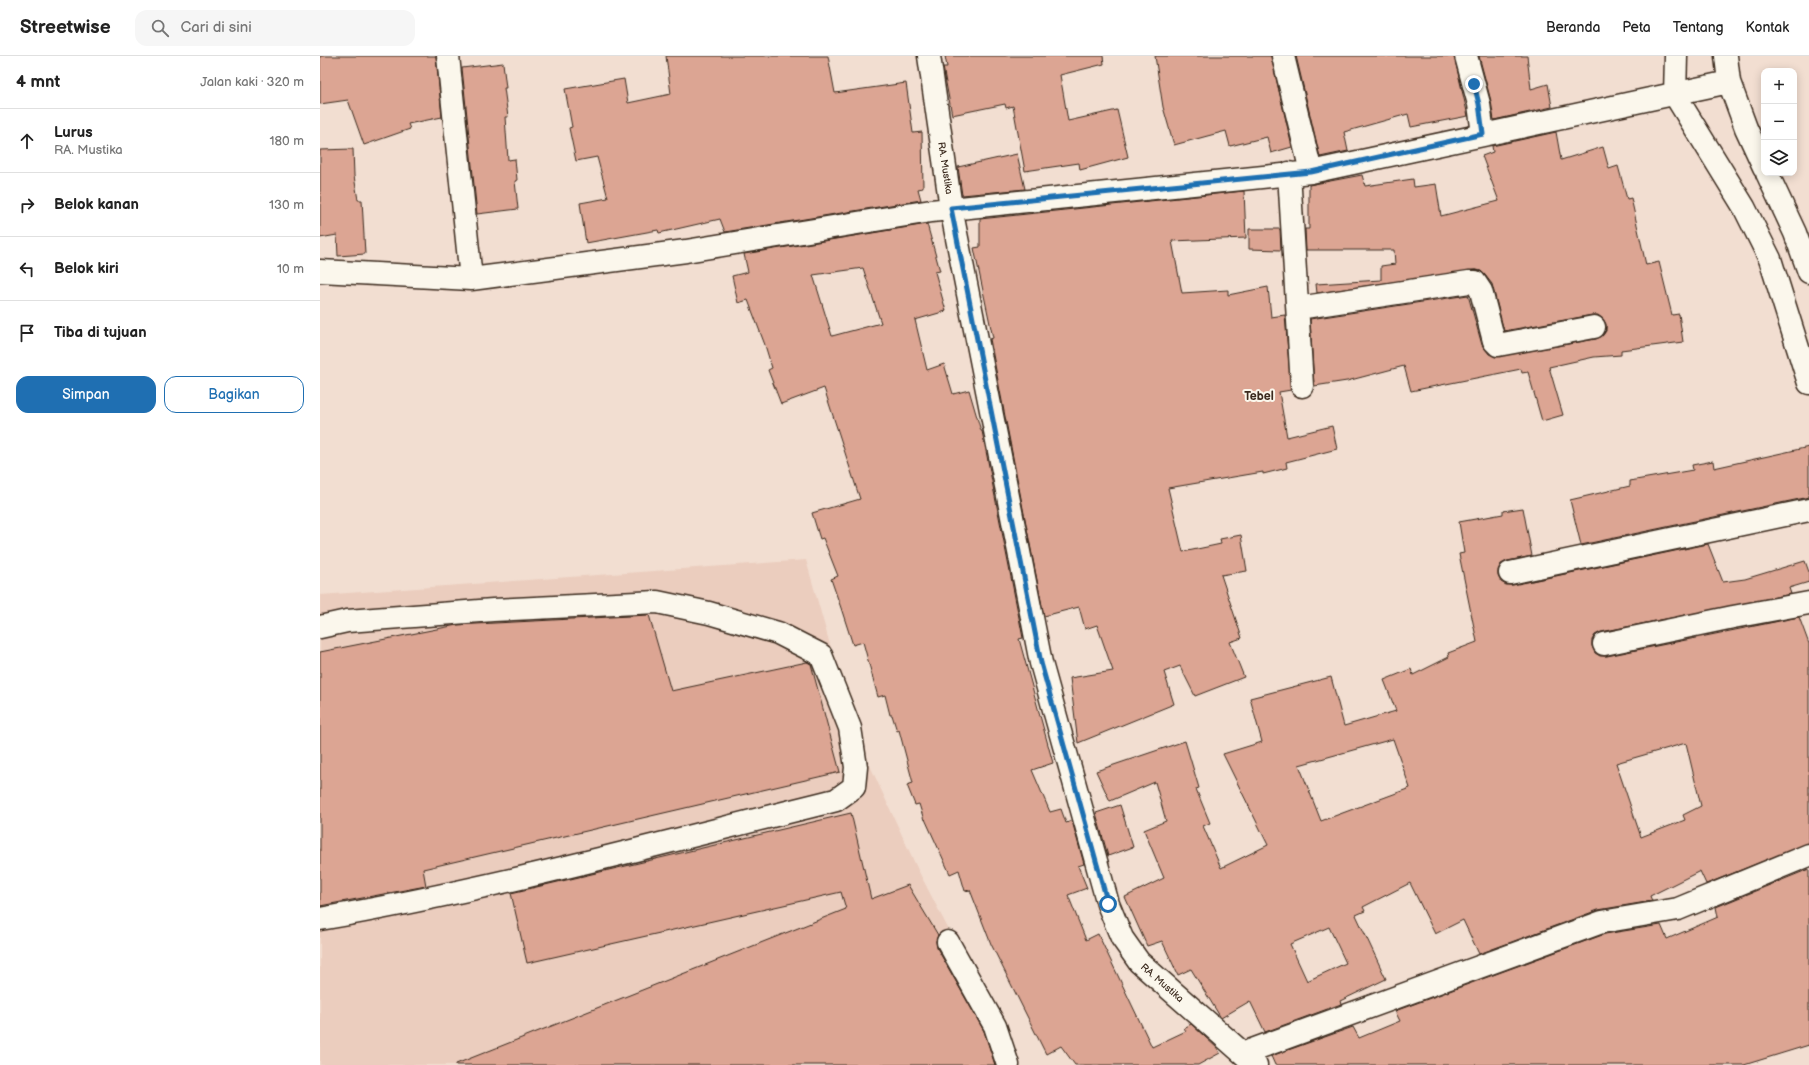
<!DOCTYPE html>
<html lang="id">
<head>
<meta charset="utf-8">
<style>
	body { margin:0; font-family:"Balsamiq Sans",sans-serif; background:#f6f6f6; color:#222 }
	.controls { position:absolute; right:12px; top:12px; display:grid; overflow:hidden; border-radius:8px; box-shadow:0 2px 10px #0003 }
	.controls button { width:36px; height:36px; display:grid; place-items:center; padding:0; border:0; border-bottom:1px solid #e0e0e0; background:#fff; color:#222; font:20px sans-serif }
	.stop { position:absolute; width:12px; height:12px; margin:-9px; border:3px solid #1f6fb2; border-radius:50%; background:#fff }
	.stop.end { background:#1f6fb2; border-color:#fff; box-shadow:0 1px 4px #0008 }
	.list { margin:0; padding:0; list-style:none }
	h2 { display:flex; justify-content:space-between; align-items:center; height:52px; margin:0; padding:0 16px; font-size:17px }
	h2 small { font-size:13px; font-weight:400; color:#767676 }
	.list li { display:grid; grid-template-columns:26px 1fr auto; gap:12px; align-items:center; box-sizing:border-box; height:64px; padding:0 16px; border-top:1px solid #e0e0e0 }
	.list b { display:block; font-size:15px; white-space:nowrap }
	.list p { margin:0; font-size:13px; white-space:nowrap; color:#767676 }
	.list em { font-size:13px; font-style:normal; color:#767676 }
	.actions { display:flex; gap:8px; padding:12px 16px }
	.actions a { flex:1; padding:9px 0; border:1px solid #1f6fb2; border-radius:12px; text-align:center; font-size:14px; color:#1f6fb2 }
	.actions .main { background:#1f6fb2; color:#fff }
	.icon { flex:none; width:22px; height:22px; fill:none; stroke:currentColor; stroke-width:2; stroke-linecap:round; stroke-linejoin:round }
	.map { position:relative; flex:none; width:1489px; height:1009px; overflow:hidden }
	header { display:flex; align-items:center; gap:24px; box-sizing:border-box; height:56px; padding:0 20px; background:#fff; border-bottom:1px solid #e0e0e0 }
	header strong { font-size:19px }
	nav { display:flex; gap:22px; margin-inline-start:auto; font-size:14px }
	.search { width:280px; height:36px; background:#f6f6f6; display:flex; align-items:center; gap:10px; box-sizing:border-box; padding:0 14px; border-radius:12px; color:#767676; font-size:15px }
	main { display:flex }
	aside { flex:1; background:#fff }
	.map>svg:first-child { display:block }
</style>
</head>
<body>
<header>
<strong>Streetwise</strong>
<div class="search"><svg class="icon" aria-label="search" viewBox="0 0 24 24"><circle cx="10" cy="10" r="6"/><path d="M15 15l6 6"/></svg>Cari di sini</div>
<nav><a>Beranda</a><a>Peta</a><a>Tentang</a><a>Kontak</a></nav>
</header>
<main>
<aside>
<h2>4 mnt<small>Jalan kaki · 320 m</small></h2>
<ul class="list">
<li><svg class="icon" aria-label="ahead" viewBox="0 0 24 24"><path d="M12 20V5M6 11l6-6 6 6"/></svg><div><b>Lurus</b><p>RA. Mustika</p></div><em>180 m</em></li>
<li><svg class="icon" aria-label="right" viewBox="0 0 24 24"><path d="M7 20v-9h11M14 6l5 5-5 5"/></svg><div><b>Belok kanan</b></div><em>130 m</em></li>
<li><svg class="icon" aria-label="left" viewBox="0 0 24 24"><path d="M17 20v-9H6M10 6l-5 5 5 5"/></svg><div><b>Belok kiri</b></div><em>10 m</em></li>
<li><svg class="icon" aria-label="arrive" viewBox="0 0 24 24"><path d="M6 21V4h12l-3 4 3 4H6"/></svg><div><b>Tiba di tujuan</b></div></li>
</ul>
<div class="actions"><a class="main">Simpan</a><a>Bagikan</a></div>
</aside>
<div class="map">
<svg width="1489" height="1009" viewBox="0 0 1489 1009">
	<rect width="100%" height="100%" fill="#f2ded1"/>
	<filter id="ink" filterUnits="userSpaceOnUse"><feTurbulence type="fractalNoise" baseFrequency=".025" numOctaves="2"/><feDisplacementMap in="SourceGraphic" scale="8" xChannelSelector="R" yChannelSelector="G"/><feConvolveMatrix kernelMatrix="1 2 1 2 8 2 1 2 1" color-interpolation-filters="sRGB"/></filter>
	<g filter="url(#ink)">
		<path fill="#ebcdbe" d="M486 504 535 677 598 814 633 882 693 987 700 1009H0V539Z"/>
		<path fill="#dca593" stroke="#3b2a1e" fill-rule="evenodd" d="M0 0H116L122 61 88 68 90 73 44 89 28 44 0 48Z
			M346 0H508L515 37 586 27 593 77 602 76 603 132 598 133 601 144 405 176 400 163 339 177 338 174 266 187 260 147 288 142 277 101 256 105 249 72 252 71 245 33 304 23 308 47 351 38Z
			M625 0H783L784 8 740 19 748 65 797 54 808 101 760 114 759 107 705 115 693 50 686 52 685 48 632 59 623 11H627Z
			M835 0H951L972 91 951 97 947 81 910 90 906 75 854 89 843 51Z
			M976 0H1134L1148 60 1091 71 1088 58 1024 76 1028 95 1000 101Z
			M1159 0H1207L1211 33 1228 28 1232 51 1174 64 1171 45Z
			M183 7 186 32H184L188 61H185L188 104 195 103 197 124 195 125 198 153 157 158 142 12Z
			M1236 76 1241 104 1283 91 1289 113 1298 110 1307 143 1311 142 1326 209 1339 206 1352 259 1359 258 1363 286 1301 294V299L1274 301 1229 311 1243 359 1222 365 1208 316 1202 317 1201 313 1091 335 1084 310 1027 325 994 330 990 263 1148 239 1162 289 1169 298 1175 301 1276 283 1282 280 1286 275V268L1283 263 1278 259H1272L1184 275 1172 228 1165 219 1161 215 1155 214 997 237 996 228 1061 224V210L1075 208 1074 194H986L985 173H989V129L1042 119 1045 130 1093 123 1094 131 1116 128 1121 160 1179 145 1162 100 1173 96 1172 90Z
			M33 93 34 120 38 144H42L45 198 18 200 17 179 0 182V94Z
			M697 98 705 133 642 139 638 111Z
			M924 135 926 182 852 185 862 237 908 234V239L948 231 951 261 965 259 971 334 959 336 967 381 1012 370 1017 393 966 406 967 412 943 418V416L848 432 863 496 901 488 900 483 921 479 927 515 901 519 922 582 910 586 924 621 875 640 860 610 844 616 854 648 758 687 750 622 793 615 777 569 765 573 759 551 724 560 674 304 670 283 673 282 654 192 660 191V163Z
			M607 168 620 215 615 216 626 255 595 264 607 314 624 308 633 338 649 334 661 375H662L703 582 699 583 733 707 712 714 730 756 741 753 746 767 752 765 764 808 758 810 767 832 748 839 766 884 778 878 832 991 866 975 864 972 871 968 897 992 900 997 878 1009H755L741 990 726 998 671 888 650 834 645 835 639 814 630 818 605 763 604 764 599 748 595 749 587 729 593 727 579 674 577 675 572 659H570L565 639 558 641 543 586 533 589 521 552 511 523 518 520 503 482 500 483 492 457 540 443 504 332 461 348 448 314 452 312 445 289 428 244 418 247 412 220 428 216 424 198ZM543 212 561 267 512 280 493 219Z
			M929 173H960L961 194 929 193Z
			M1489 391V441L1261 489 1250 444 1310 430V425L1373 414 1372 409 1393 405 1394 412Z
			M1203 452 1212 500 1187 505 1181 508 1178 514V520L1181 526 1186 529H1193L1388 488 1403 526 1425 523 1485 505 1489 516V526L1469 532 1471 538 1281 576 1275 579 1272 584V590L1275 597 1280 600H1287L1479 561 1489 588V787L1386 828 1380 815 1330 840 1332 845 1278 854 1159 898 1143 864 1115 878 1090 827 1043 851 1045 855 1036 859 1066 923 1020 945 1021 948 945 976 930 945 901 962 871 913 858 919 842 885 827 890 805 841 844 822 824 774 846 765 835 726 790 745 776 715 865 685 879 732 876 733 890 767 883 770 901 812 948 789 903 698 942 686 930 642 1011 621 1024 670 1076 655 1064 624 1091 613 1093 619 1129 601 1128 597 1157 586 1139 498 1144 497 1139 466 1183 458V455ZM1073 683 1090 732 1001 765 979 709ZM1366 687 1381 750 1363 759 1365 764 1321 781 1296 707ZM1009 871 1026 907 987 925 970 888Z
			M329 559 351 635 487 606 491 608 520 716 103 813 106 830 0 850V596L137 569Z
			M800 749 813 791 788 800 776 757Z
			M531 757 551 843 588 829 618 879 616 885 617 892 664 975 675 1009H136V1008L526 853 521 836 207 907 191 837Z
			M1489 813V989L1424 1009H955L951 1000 1033 971 1039 982 1080 965 1075 955 1285 878 1341 869 1347 883 1398 861 1396 851Z"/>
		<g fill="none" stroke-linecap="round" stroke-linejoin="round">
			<g stroke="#3b2a1e" stroke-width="25">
				<path id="minor" d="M128 0 151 223
					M609 0 631 152 721 607 788 848 802 882 819 906 936 1009
					M963 0 991 116
					M1146 0 1159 48 1163 78
					M1356 0 1355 39 1424 151 1450 203 1489 327
					M1406 0 1409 26 1426 72 1444 111
					M969 117 982 330
					M1447 117 1475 177 1489 216
					M0 215 151 223 366 195 611 155 991 116 1409 26
					M978 252 1149 226H1155L1161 235 1174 285 1178 289 1274 271
					M1190 517 1489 454
					M0 571 27 565 173 554 337 546 389 557 458 577 501 599 530 672 536 711 534 731 516 744C345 786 174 833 0 863
					M1284 588 1413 561 1489 547
					M628 886 675 970 688 1009
					M924 997 1282 866 1358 853 1489 799"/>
			</g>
			<use href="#minor" stroke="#fbf7ec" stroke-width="22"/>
		</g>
	</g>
	<g fill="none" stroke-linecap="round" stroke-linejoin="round" filter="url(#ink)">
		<path stroke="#1f6fb2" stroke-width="5" d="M788 848 721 607 631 152 991 116 1163 78 1159 48 1154 28"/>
	</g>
	<g text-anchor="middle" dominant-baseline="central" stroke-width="4" stroke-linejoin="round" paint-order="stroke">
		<g font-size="10" fill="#3b2a1e" stroke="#fbf7ec">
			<text transform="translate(625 112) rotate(81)">RA. Mustika</text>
			<text transform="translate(842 927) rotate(41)">RA. Mustika</text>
		</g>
		<g font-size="12" font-weight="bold" fill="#3b2a1e" stroke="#fbf7ec">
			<text x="939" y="340">Tebel</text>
		</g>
	</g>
</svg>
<div class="controls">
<button>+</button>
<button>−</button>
<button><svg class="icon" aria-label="layers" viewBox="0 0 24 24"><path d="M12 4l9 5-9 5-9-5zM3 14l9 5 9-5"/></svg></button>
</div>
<div class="stop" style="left:788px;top:848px"></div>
<div class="stop end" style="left:1154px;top:28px"></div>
</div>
</main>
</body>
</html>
